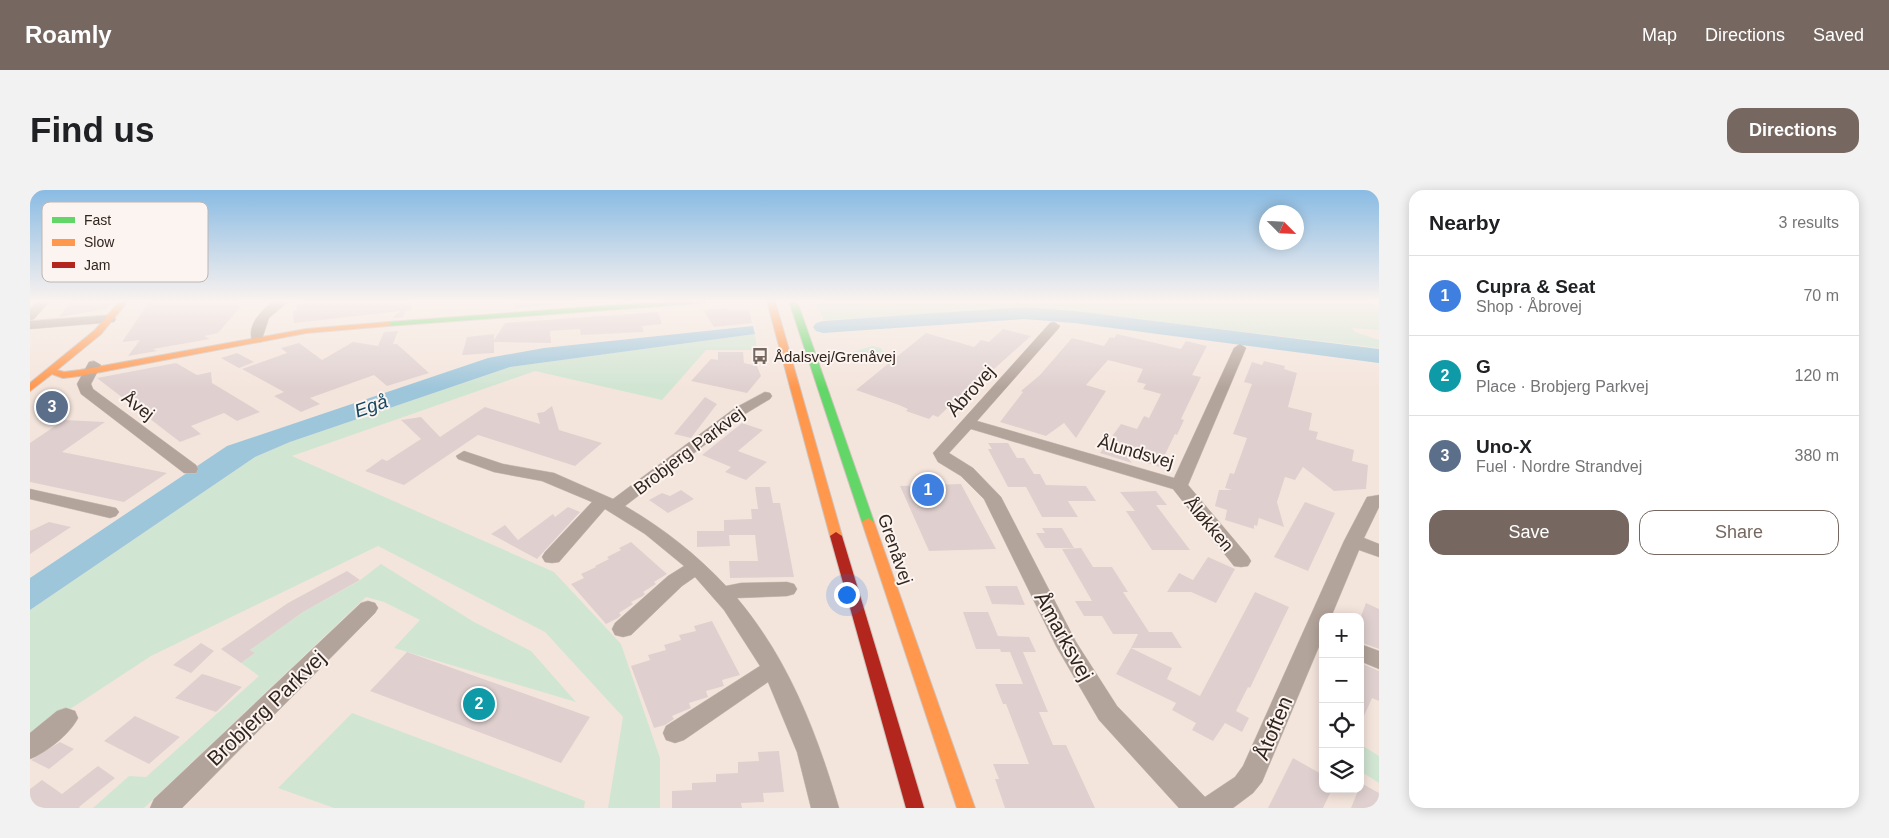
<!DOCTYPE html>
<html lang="en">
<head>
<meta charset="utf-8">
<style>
	body { margin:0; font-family:Arial,sans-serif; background:#f2f2f2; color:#202124 }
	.controls { position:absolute; right:15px; bottom:15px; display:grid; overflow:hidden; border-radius:10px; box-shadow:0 2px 12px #0003 }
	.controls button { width:45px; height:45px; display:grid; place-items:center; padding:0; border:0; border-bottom:1px solid #e0e0e0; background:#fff; color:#202124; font:25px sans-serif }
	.compass { position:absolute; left:1229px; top:15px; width:45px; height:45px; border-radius:50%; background:#fff; box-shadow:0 2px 12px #0003; rotate:114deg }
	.you { position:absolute; left:816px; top:404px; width:18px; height:18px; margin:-12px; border:4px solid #fff; border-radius:50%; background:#1a73e8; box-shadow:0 0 0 8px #1a73e833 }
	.badge { display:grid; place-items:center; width:32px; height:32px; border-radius:50%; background:#766860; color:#fff; font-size:16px; font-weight:700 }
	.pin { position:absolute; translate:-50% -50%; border:2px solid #fff; box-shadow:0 1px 5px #0006 }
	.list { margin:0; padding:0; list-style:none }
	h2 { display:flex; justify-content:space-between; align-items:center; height:65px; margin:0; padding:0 20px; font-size:21px }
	h2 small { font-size:16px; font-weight:400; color:#757577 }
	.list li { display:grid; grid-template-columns:32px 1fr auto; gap:15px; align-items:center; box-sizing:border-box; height:80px; padding:0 20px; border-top:1px solid #e0e0e0 }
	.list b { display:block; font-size:19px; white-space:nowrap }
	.list p { margin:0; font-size:16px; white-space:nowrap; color:#757577 }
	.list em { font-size:16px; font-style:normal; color:#757577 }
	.actions { display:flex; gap:10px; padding:15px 20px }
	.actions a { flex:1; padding:11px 0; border:1px solid #766860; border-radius:15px; text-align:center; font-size:18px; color:#766860 }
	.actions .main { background:#766860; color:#fff }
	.icon { flex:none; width:28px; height:28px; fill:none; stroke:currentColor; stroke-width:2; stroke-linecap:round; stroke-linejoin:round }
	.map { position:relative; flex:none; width:1349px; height:618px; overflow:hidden; border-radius:15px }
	header { display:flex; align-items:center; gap:30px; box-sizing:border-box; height:70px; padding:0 25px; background:#766860; color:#fff }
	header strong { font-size:24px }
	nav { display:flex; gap:28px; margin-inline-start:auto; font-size:18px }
	.intro { display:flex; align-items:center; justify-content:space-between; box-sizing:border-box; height:120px; padding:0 30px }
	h1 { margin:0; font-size:35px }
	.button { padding:12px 22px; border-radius:15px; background:#766860; color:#fff; font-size:18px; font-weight:700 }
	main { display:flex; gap:30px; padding:0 30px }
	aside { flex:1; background:#fff; border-radius:15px; box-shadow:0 2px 12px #0003 }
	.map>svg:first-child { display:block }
</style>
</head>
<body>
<header>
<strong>Roamly</strong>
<nav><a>Map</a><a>Directions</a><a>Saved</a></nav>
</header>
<div class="intro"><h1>Find us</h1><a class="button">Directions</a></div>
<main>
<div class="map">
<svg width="1349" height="618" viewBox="0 0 1349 618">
	<rect width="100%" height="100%" fill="#f4e5dc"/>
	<path fill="#d1e5d3" d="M821 111H1337L1349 117V140L1322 138 1325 142 1349 150V158L1032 120 794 130 786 114Z
		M725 144 727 160H676L632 210 505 181 262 266 524 382 591 454 630 568V618H578L593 527 515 442 348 356 121 466 22 531 0 548V420L225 267 260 252 480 177Z
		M842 156 851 158 853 162 850 170 837 174 823 171V162Z
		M351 374 444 432 501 461 546 512 364 458 390 430 354 412 336 407 114 618H63L99 586 116 587 229 486 211 473 225 463 220 460 273 422 329 391Z
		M322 523 555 611 554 618H304L248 598Z
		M1330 554 1349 566V593L1330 581Z"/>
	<path fill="#9ec6db" d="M723 136 725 144 480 177 260 252 225 267 0 420V388L197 256 458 168 514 158Z"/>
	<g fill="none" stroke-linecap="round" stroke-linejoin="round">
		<path fill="#9ec6db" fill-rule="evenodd" d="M994 117 1044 121 1349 159V173L1044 133 994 129 793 143 786 141 783 137 786 133 793 131Z"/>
	</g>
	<path fill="#dfd0cf" d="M41 111H81V113L76 119 29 127Z
		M163 111 161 113H210L207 116 212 115 188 143 174 146 180 149 123 159 127 161 98 166 110 150 92 152 119 112Z
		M286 111H381L382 120 375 121 373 127 362 128 371 121 264 133 263 121 267 120 266 115Z
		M488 111H573L484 118Z
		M697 118 698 120H719L722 133 684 137 673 120Z
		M628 122 632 134 612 136 614 142 551 145 550 139 520 141 521 153 464 152V163L432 165 437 147 464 144V150L475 133Z
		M973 139 1001 146 937 203 934 202 908 227 903 225 899 229 876 221 878 219 869 215 826 200 896 143 944 157 951 150 959 152Z
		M368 141 363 154H367L399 183 357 196 344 185 280 208 290 214 271 222 244 206 254 202 212 179 257 163 251 158 269 153 292 170 323 152 348 156 354 142Z
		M1087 144 1151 159 1156 151 1177 156 1162 185 1171 187 1151 229 1154 230 1147 245 1145 244 1129 277 1096 266 1102 273 1070 263 1091 234 1107 239 1114 226 1119 228 1131 204 1113 199 1116 194 1107 192 1113 179 1078 170 1056 195 1076 201 1046 248 1034 233 1016 246 970 232 993 202 991 201 1010 185 1042 148 1074 156 1080 147 1084 148Z
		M688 162H713L714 173 727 176 731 186 717 203 661 191 681 169 688 170Z
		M207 163 224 172 209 178 191 168Z
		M1234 171 1255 176 1254 179 1267 183 1258 217 1282 223 1279 240 1288 242 1286 249 1324 260 1322 271 1338 275 1336 299 1304 301 1273 277 1265 290 1255 287 1247 312 1254 337 1229 328 1227 336 1224 335V339L1195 330 1197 320 1185 316 1189 300H1202L1195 298 1200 283 1204 284 1217 248 1203 244 1222 194 1214 192 1222 172 1232 175Z
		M146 173 167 185 181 182 182 193 230 222 207 231 194 223 161 236 171 244 150 252 67 188Z
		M675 207 687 214 661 248 644 244Z
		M522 216 529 240 572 253 545 276 448 245 374 295 335 281 352 269 357 271 391 249 371 230 391 227 410 247 455 217 510 234 507 223 514 222Z
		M34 230 75 232 32 262 137 283 94 312 0 292V253Z
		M712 233 733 240 708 261 737 272 716 290 695 282 701 277 672 265Z
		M958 253H978L987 268H994L1004 284H1010L1016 295 1056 296 1066 311H1038L1048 327H1012L996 297H978L958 259H962Z
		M931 294 966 359 899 361 870 296Z
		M725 297H740L743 313H750L764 387 700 388 699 371H728L725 345H699L700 356 667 357V341H694V330L722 329 721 319H728Z
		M651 300 664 309 638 323 619 310 632 303 640 306Z
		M1126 301 1137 315H1126L1160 360H1122L1096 321H1105L1090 302Z
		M1275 312 1305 323 1278 381 1244 367Z
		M538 317 550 322 507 369 461 344 475 335 488 350 523 324 525 327Z
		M19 332 41 337 0 364V341Z
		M1012 338H1032L1044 358H1015L1006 343H1015Z
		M601 352 637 384 624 392 626 394 613 402 615 404 613 406 601 412 603 414 589 423 591 425 588 428 576 434 541 394 554 388 551 384 566 377 565 376 579 369 577 367 591 360 589 358Z
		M1051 358 1063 377H1082L1098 402H1093L1119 442H1142L1152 458H1101L1108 444H1083L1072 426H1054L1045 411H1062L1032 359Z
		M1178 367 1205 379 1186 413 1161 402H1137L1149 383 1163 390Z
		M317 381 330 390 273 422 220 460 225 463 211 473 191 459 258 413Z
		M955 396H987L995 415 962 414Z
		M1225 402 1259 417 1220 498 1218 497 1206 521 1219 528 1212 542 1195 533 1183 551 1162 540 1166 533 1142 520 1146 513 1086 484 1101 458 1142 478 1137 489 1170 506Z
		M1336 413 1349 419V459L1330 452V429Z
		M933 422H958L968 446 999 447 1006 462H993L1018 522H1009L1023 555H1036L1065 618H975L965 589H969L963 574H999L976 514H973L965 494H993L980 462H971L970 459H946Z
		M682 431 710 485 692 490 694 496 676 501 678 507 659 513 661 518 642 526 644 529 635 535 624 538 601 476 620 470 618 465 636 460 634 455 651 450 649 445 666 441 664 436Z
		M171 453 184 461 161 483 143 475Z
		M377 462 560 527 531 573 340 501Z
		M1330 473 1349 481V511L1342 508 1330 535Z
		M172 484 176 485 212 497 186 522 145 508Z
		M105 526 150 547 119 574 74 551Z
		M30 552 44 559 19 579 1 570Z
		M749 561 754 602 733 603 734 612 711 613 712 618H642V601L662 600V593L686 592V584L708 583V572L729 571 728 562Z
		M1263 568 1293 585V599H1302L1293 618H1238Z
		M68 576 85 588 49 617 50 618H0V599L12 590 32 604Z
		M1331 593 1349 603V618H1321Z"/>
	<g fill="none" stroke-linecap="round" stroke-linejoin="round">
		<g stroke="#cfc3bc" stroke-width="1">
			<path id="street" d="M7 111H20L4 129 0 130V119Z
				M244 111H259L239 128 231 152H223C215 137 232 119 244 111Z
				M80 125 86 129 84 132 0 139V131Z
				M1024 132 1030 136 1028 139 947 231 1144 288 1204 158 1210 154 1216 158 1158 295 1218 366 1221 371 1218 376 1211 377 1204 376 1143 299 941 239 919 263 943 278 971 307 1046 452 1087 516 1175 607 1205 587 1213 576 1314 351 1337 307 1349 305V317L1334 348 1349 354V367L1329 360 1301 427H1293V447L1232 592 1223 603 1203 618H1149L1069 530 1026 456 954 309 931 286 908 272 903 263 1020 133Z
				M64 171 71 175 61 194 63 199 166 275 168 279 166 283H154L51 204 47 194 59 172Z
				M735 202 740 203 742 206 740 209 715 224 595 316C633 338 666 364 696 396L711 393 757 392 764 394 767 399 764 404 757 406 707 408C759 470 786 541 809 618H781L767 562 738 492 654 550 645 553 636 550 633 543 636 536 730 476 694 420 665 387 652 396 601 445 593 447 585 445 582 439 585 433 638 386 654 376 615 344 575 319 529 372 522 373 515 372 512 367 515 362 562 312 512 291 464 282 428 269 426 266 434 261 473 274 524 283 583 309 705 218Z
				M0 299 86 318 89 322 86 326 80 328 0 309Z
				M338 411 345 413 348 418 345 423 152 618H120L124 609 331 413Z
				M1330 454 1349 461V479L1330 471Z
				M36 518 45 521 48 528C40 544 16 563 0 569V543L27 521Z"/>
		</g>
		<g stroke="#cfc3bc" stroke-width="2">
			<path id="fast" d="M639 111H677L673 113 358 136 354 134 358 132Z
				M759 111H767L844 332 842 335 838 336 832 332Z"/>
		</g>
		<g stroke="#cfc3bc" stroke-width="2">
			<path id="slow" d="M90 111H98L71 144 27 180 34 182 50 180 276 139 358 132 362 134 358 136 276 143 50 186 33 188 22 184 0 201V193L65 140Z
				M737 111H745L812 346 810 349 806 350 800 346Z
				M838 328 844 332 945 618H927L832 332Z"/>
		</g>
		<g stroke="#cfc3bc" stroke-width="2">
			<path id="jam" d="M806 342 812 346 894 618H876L800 346Z"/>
		</g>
		<use href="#street" fill="#b3a49b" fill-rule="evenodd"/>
		<use href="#fast" fill="#63d668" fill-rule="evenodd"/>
		<use href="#slow" fill="#ff974d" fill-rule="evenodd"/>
		<use href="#jam" fill="#b3261e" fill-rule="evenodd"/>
	</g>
	<linearGradient id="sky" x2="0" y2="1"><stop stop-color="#8abbe3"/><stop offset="0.56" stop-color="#faf3ef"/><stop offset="1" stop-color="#faf3ef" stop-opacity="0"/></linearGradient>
	<rect width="1349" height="198" fill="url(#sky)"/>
	<defs>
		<g id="bus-bare" transform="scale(1.35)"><path d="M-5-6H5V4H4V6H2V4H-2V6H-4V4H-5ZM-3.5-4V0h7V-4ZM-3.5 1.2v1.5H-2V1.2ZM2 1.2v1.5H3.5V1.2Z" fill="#766860" stroke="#fcf4f0" stroke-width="2.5" paint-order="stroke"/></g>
	</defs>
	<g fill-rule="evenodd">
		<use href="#bus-bare" x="730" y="166"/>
	</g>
	<g text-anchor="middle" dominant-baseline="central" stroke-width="4" stroke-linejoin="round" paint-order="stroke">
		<g font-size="15" fill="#32251d" stroke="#fcf4f0" text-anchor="start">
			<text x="744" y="166">Ådalsvej/Grenåvej</text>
		</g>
		<g font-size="18" fill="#32251d" stroke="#fcf4f0">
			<text transform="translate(941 201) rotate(-48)">Åbrovej</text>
			<text transform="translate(108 216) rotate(37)">Åvej</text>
			<text transform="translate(659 261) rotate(-37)">Brobjerg Parkvej</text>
			<text transform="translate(1106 262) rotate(16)">Ålundsvej</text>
			<text transform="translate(1179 334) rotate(50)">Åløkken</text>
			<text transform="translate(865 359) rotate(71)">Grenåvej</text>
		</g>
		<g font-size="19" font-style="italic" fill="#154860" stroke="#fcf4f0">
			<text transform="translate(341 216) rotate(-19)">Egå</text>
		</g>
		<g font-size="21" fill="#32251d" stroke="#fcf4f0">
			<text transform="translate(1034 446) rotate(61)">Åmarksvej</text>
			<text transform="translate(236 518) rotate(-44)">Brobjerg Parkvej</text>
			<text transform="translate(1243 538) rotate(-67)">Åtoften</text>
		</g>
	</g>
	<rect x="12" y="12" width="166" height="80" rx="8" fill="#fcf4f0" stroke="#bfb6b1" stroke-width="1"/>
	<rect x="22" y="27" width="23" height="6" fill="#63d668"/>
	<rect x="22" y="49" width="23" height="7" fill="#ff974d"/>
	<rect x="22" y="72" width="23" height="6" fill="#b3261e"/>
	<g font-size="14" fill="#32251d">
		<text x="54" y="35">Fast</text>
		<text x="54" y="57">Slow</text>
		<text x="54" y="80">Jam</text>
	</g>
</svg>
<div class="controls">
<button>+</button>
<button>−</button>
<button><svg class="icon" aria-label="locate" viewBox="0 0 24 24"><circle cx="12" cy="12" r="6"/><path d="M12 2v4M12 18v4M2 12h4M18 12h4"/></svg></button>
<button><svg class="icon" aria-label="layers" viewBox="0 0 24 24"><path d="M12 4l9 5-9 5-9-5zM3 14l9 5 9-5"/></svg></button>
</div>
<svg class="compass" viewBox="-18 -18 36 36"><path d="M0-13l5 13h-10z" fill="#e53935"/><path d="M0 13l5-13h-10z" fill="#757577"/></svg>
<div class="you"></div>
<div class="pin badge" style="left:898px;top:300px;background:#3f7fe0">1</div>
<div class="pin badge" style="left:449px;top:514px;background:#0f9aa8">2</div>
<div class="pin badge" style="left:22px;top:217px;background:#5c6f8a">3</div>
</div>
<aside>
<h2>Nearby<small>3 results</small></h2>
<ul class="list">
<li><span class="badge" style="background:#3f7fe0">1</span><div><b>Cupra &amp; Seat</b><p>Shop · Åbrovej</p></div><em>70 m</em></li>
<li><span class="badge" style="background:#0f9aa8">2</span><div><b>G</b><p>Place · Brobjerg Parkvej</p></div><em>120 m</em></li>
<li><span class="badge" style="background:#5c6f8a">3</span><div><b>Uno-X</b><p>Fuel · Nordre Strandvej</p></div><em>380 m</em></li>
</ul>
<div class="actions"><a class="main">Save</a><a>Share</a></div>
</aside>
</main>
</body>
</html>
